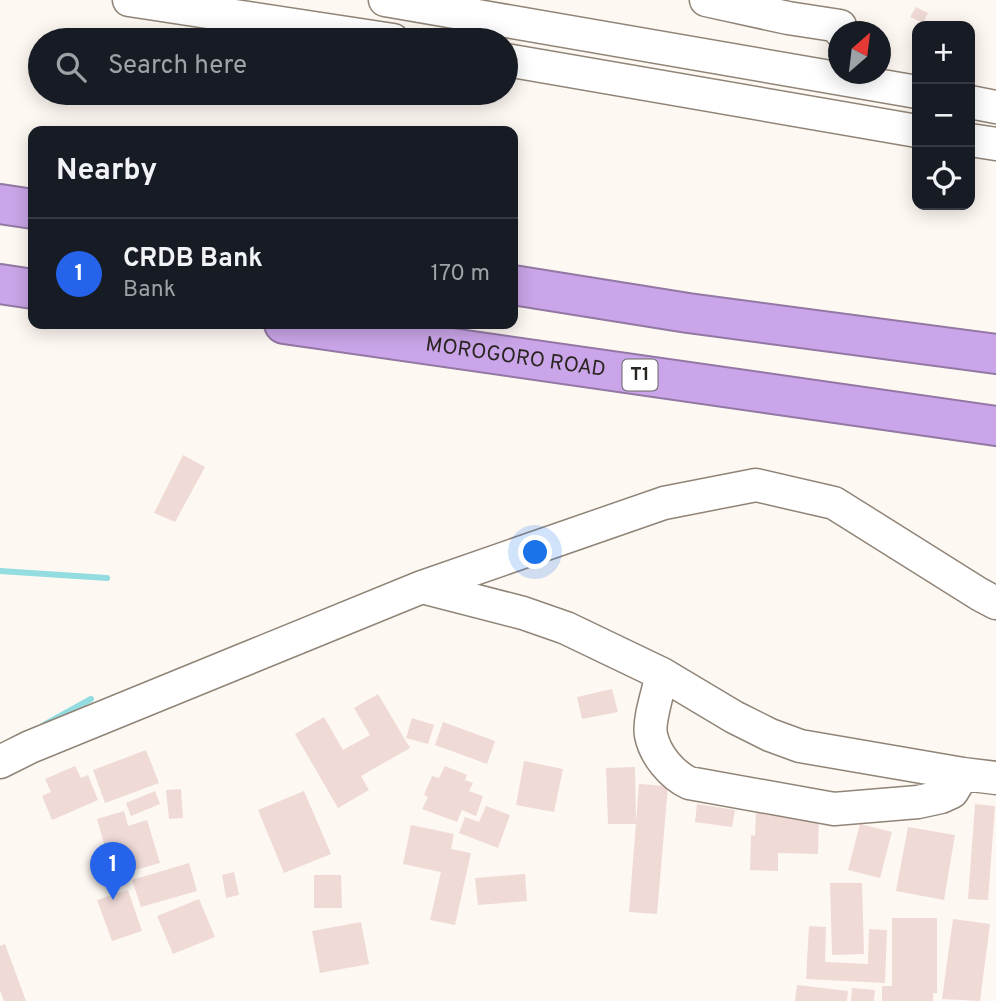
<!DOCTYPE html>
<html lang="en">
<head>
<meta charset="utf-8">
<style>
	body { margin:0; font-family:Overpass,sans-serif; background:#242831; color:#f1f3f6 }
	.controls { position:absolute; right:21px; top:21px; display:grid; overflow:hidden; border-radius:14px; box-shadow:0 4px 18px #0003 }
	.controls button { width:63px; height:63px; display:grid; place-items:center; padding:0; border:0; border-bottom:2px solid #363941; background:#171b24; color:#f1f3f6; font:35px sans-serif }
	.compass { position:absolute; left:828px; top:21px; width:63px; height:63px; border-radius:50%; background:#171b24; box-shadow:0 4px 18px #0003; rotate:28deg }
	.you { position:absolute; left:536px; top:553px; width:24px; height:24px; margin:-18px; border:5px solid #fff; border-radius:50%; background:#1a73e8; box-shadow:0 0 0 10px #1a73e833 }
	.badge { display:grid; place-items:center; width:46px; height:46px; border-radius:50%; background:#2563eb; color:#fff; font-size:23px; font-weight:700 }
	.pin { position:absolute; translate:-50% -58px; filter:drop-shadow(0 2px 4px #0008) }
	.pin::after { content:''; position:absolute; top:37px; width:24px; height:21px; background:inherit; clip-path:polygon(0 0,100% 0,50% 100%) }
	.list { margin:0; padding:0; list-style:none }
	h2 { display:flex; justify-content:space-between; align-items:center; height:91px; margin:0; padding:0 28px; font-size:30px }
	h2 small { font-size:23px; font-weight:400; color:#9ea1a6 }
	.list li { display:grid; grid-template-columns:46px 1fr auto; gap:21px; align-items:center; box-sizing:border-box; height:112px; padding:0 28px; border-top:2px solid #363941 }
	.list b { display:block; font-size:26px; white-space:nowrap }
	.list p { margin:0; font-size:23px; white-space:nowrap; color:#9ea1a6 }
	.list em { font-size:23px; font-style:normal; color:#9ea1a6 }
	.icon { flex:none; width:38px; height:38px; fill:none; stroke:currentColor; stroke-width:2; stroke-linecap:round; stroke-linejoin:round }
	.map { position:relative; flex:none; width:996px; height:1001px; overflow:hidden }
	.search { position:absolute; background:#171b24; box-shadow:0 4px 18px #0003; left:28px; top:28px; width:490px; height:77px; display:flex; align-items:center; gap:18px; box-sizing:border-box; padding:0 24px; border-radius:38px; color:#9ea1a6; font-size:26px }
	.panel { position:absolute; background:#171b24; box-shadow:0 4px 18px #0003; left:28px; top:126px; width:490px; height:203px; border-radius:14px }
	.map>svg:first-child { display:block }
</style>
</head>
<body>
<div class="map">
<svg width="996" height="1001" viewBox="0 0 996 1001">
	<rect width="100%" height="100%" fill="#fef8f3"/>
	<g fill="none" stroke-linecap="round" stroke-linejoin="round">
		<path stroke="#93dcdf" stroke-width="6" d="M0 571 107 578
			M44 725 91 699"/>
	</g>
	<path fill="#efdad6" d="M916 7 928 13 923 23 910 17Z
		M183 455 205 467 175 522 154 513Z
		M612 689 618 712 582 719 577 697Z
		M378 694 410 748 361 776 369 790 338 808 295 734 324 717 343 750 370 735 354 708Z
		M412 718 434 725 428 744 406 738Z
		M443 722 495 741 487 764 435 745Z
		M146 750 159 783 105 803 93 770Z
		M524 761 563 769 554 812 516 805Z
		M75 766 81 778 88 775 98 800 52 820 42 796 51 792 45 779Z
		M445 766 467 775 465 780 473 783 469 791 483 796 476 816 462 810 457 822 422 809 428 797 424 795 432 776 439 778Z
		M635 767 636 824H608L606 768Z
		M639 784 668 786 657 914 629 912Z
		M181 789 183 818 169 819 166 790Z
		M155 791 160 804 131 816 126 803Z
		M304 791 331 854 284 873 258 810Z
		M697 804 735 810 732 827 695 822Z
		M975 804 995 806 988 900 968 899Z
		M486 806 510 815 498 848 459 833 465 817 479 822Z
		M124 811 128 826 147 820 160 863 121 874 117 862 110 864 97 819Z
		M756 812 819 813 818 854 778 853V871L750 870 751 835 755 836Z
		M860 824 892 832 880 878 848 870Z
		M411 825 454 834 451 849 471 853 455 925 430 920 441 872 403 864Z
		M908 827 955 835 944 900 896 891Z
		M189 863 197 891 141 907 132 880Z
		M234 872 239 895 226 898 222 875Z
		M525 874 527 901 478 905 475 878Z
		M314 875H341L342 908H314Z
		M830 883H862L864 954 832 955Z
		M128 890 142 931 112 941 97 900Z
		M199 899 215 937 173 954 157 916Z
		M892 918H937V993H933V1001H882V986H892Z
		M953 919 990 924 980 1001 942 999Z
		M361 922 369 964 320 973 312 931Z
		M809 926 826 927 825 962 868 964 869 929 887 930 885 983 806 979Z
		M5 944 26 1001H4L0 990V946Z
		M797 985 848 991 847 1001H795Z
		M852 988 875 990 874 1001H851Z"/>
	<g fill="none" stroke-linecap="round" stroke-linejoin="round">
		<g stroke="#908477" stroke-width="35">
			<path id="minor" d="M129 0 393 40
				M385 0 917 92
				M706 0 788 18 840 26 841 32
				M506 60 917 131
				M970 102 996 107
				M970 140 996 144
				M422 587 523 613 566 628 662 674 734 717 770 735 800 746 963 774 996 778
				M662 674C659 689 648 721 651 735 655 755 672 775 689 783L834 809 918 802 941 797 952 792 963 774
				M0 762 30 747 422 587 664 503 756 485 834 503 979 594 996 603"/>
		</g>
		<g stroke="#9278a3" stroke-width="42">
			<g id="highway">
				<path d="M0 204 33 209"/>
				<path d="M0 284 33 289"/>
				<path d="M513 285 688 313 996 354"/>
				<path id="s1" d="M284 324 996 426"/>
			</g>
		</g>
		<use href="#minor" stroke="#fff" stroke-width="32"/>
		<use href="#highway" stroke="#caa5e9" stroke-width="38"/>
	</g>
	<g text-anchor="middle" dominant-baseline="central" stroke-width="7" stroke-linejoin="round" paint-order="stroke">
		<rect fill="#fff" stroke="#6a6663" stroke-width="2" x="622.5" y="359.5" width="35" height="31" rx="5"/>
		<g font-size="19" font-weight="bold" fill="#2a2520">
			<text x="640" y="375">T1</text>
		</g>
		<g font-size="21" fill="#2a2520" stroke="#fff">
			<text stroke="none"><textPath href="#s1" startOffset="234">MOROGORO ROAD</textPath></text>
		</g>
	</g>
</svg>
<div class="controls">
<button>+</button>
<button>−</button>
<button><svg class="icon" aria-label="locate" viewBox="0 0 24 24"><circle cx="12" cy="12" r="6"/><path d="M12 2v4M12 18v4M2 12h4M18 12h4"/></svg></button>
</div>
<svg class="compass" viewBox="-18 -18 36 36"><path d="M0-13l5 13h-10z" fill="#e53935"/><path d="M0 13l5-13h-10z" fill="#9ea1a6"/></svg>
<div class="you"></div>
<div class="pin badge" style="left:113px;top:900px">1</div>
<div class="search"><svg class="icon" aria-label="search" viewBox="0 0 24 24"><circle cx="10" cy="10" r="6"/><path d="M15 15l6 6"/></svg>Search here</div>
<section class="panel">
<h2>Nearby<small></small></h2>
<ul class="list">
<li><span class="badge">1</span><div><b>CRDB Bank</b><p>Bank</p></div><em>170 m</em></li>
</ul>
</section>
</div>
</body>
</html>
